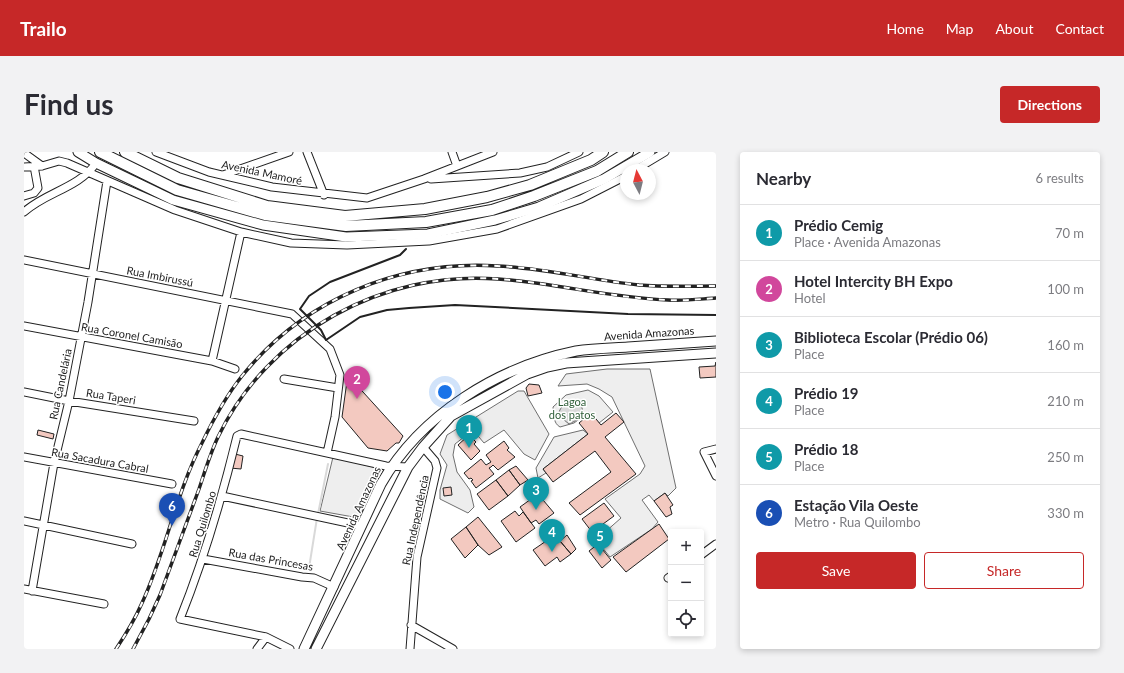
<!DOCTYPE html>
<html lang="en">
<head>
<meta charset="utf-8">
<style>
	body { margin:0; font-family:Lato,sans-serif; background:#f2f2f3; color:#2b2b33 }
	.controls { position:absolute; right:12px; bottom:12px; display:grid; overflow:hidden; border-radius:4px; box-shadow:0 2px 6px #0003 }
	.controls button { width:36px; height:36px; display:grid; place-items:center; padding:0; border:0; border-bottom:1px solid #e1e1e2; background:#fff; color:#2b2b33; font:20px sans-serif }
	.compass { position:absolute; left:596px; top:12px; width:36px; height:36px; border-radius:50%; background:#fff; box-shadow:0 2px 6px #0003; rotate:353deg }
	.you { position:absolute; left:421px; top:240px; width:14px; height:14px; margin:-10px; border:3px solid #fff; border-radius:50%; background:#1a73e8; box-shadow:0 0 0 6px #1a73e833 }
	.badge { display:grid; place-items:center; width:26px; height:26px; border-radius:50%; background:#c62828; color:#fff; font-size:13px; font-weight:700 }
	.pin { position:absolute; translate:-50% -33px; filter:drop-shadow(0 1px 2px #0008) }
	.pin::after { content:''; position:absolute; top:21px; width:14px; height:12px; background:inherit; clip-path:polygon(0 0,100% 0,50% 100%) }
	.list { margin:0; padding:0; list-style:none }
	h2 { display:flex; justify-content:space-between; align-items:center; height:52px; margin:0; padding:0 16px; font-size:17px }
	h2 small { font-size:13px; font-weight:400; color:#7c7c81 }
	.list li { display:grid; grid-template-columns:26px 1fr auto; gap:12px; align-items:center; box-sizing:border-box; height:56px; padding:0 16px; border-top:1px solid #e1e1e2 }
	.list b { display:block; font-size:15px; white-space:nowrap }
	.list p { margin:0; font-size:13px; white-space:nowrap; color:#7c7c81 }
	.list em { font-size:13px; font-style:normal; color:#7c7c81 }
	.actions { display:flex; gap:8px; padding:12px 16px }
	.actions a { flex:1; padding:9px 0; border:1px solid #c62828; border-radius:4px; text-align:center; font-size:14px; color:#c62828 }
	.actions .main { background:#c62828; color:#fff }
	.icon { flex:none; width:22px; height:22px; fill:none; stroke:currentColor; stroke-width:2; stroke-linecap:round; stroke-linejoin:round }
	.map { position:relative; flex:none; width:692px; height:497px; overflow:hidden; border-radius:4px }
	header { display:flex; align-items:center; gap:24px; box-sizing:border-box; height:56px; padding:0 20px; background:#c62828; color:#fff }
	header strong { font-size:19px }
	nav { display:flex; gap:22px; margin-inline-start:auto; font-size:14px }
	.intro { display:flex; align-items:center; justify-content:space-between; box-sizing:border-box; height:96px; padding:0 24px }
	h1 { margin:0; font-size:28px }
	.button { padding:10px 18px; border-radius:4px; background:#c62828; color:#fff; font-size:14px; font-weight:700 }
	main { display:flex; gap:24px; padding:0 24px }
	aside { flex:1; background:#fff; border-radius:4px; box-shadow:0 2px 6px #0003 }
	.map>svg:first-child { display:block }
</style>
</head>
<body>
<header>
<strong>Trailo</strong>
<nav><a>Home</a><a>Map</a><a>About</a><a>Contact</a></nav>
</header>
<div class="intro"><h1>Find us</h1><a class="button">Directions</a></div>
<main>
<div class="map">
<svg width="692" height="497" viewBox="0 0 692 497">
	<rect width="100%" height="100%" fill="#fff"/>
	<path fill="#eee" stroke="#6f6f6f" d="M583 217H626L652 336 644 344 641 341 630 349 625 343 618 348 634 370 628 377 586 405 572 388 597 366 581 347 616 322 621 314 588 245 575 237 563 232 534 234 542 222Z
		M564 238 575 244 589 260 575 271 565 260 550 271 536 275C529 271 530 263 529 255L542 243Z
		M559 278 564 282 519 317 522 321 514 326 512 316 530 285Z
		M309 305 357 317 335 366 296 359Z"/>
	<path fill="#ededed" stroke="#6f6f6f" d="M494 239H500L525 282 511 308 500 302 480 278 460 291 449 278 431 292 429 303 433 320 446 338 450 355 444 361 416 347V338L423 313 416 302 423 283Z"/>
	<path fill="#d9d9d9" stroke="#6f6f6f" d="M550 249 557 252 559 260 555 267 545 272 534 263C537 253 541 251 550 249Z"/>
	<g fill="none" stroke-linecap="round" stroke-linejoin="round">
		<path stroke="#d9d9d9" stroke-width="2" d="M294 362 304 312
			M285 416 293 366"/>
	</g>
	<path fill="#f3c9c0" stroke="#222" d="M692 210V225L676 226 675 215 691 214Z
		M325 228 329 229 379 284 375 291H372L363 299 344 296 318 265 323 229Z
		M505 232 515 233 518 241 504 244 502 236Z
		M567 261 577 273 592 261 600 270 581 285 612 322 556 363 545 351 587 320 571 299 529 330 519 317 564 282 555 271Z
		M14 278 30 282 29 287 13 283Z
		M445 283 452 290 450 292 456 299 447 308 434 293Z
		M480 289 485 296 483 298 491 305 474 318 469 313 467 315 465 316 470 322 452 336 447 329 449 328 447 326 445 327 440 321 457 307 462 313 467 310 462 303Z
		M211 302 219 304 217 317 206 316Z
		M492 314 504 328 496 333 485 318Z
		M485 318 496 333 484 344 472 328Z
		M472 328 484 344 465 358 453 342Z
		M427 335 428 343 420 344 419 336Z
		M641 341 649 353 646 355 648 362 642 365 630 349Z
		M514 342 530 361 515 372 512 368 507 371 496 355Z
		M580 351 590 364 568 380 558 367Z
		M491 359 495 364 499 360 511 376 492 390 477 369Z
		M454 365 478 395 465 403 454 393 442 375Z
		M635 372 645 387 602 420 589 405Z
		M442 375 454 393 441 406 427 387Z
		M543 383 552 397 547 402 536 389Z
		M528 385 532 391 536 389 547 402 536 410 533 405 521 414 509 398Z
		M574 392 587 408 578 416 565 399Z"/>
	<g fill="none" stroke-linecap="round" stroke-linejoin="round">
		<g stroke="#222" stroke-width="9">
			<path id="minor" d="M132 0 185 20 248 35 343 46 400 27 469 0
				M283 0 300 43
				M428 0 433 14
				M0 1 18 14
				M0 15 18 14 35 9 43 11 151 58 217 80 267 91 323 93 405 89 473 77 557 47 602 24
				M611 18 641 0
				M199 23 265 0
				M407 27 496 21 523 15 555 0
				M0 44 10 41 14 36 10 14
				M0 60C22 40 55 36 72 11
				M0 108 268 162 306 197 316 223 311 265 303 301
				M0 174 188 209 211 217
				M188 209 217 80
				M260 227 314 236
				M0 240 45 249 170 269
				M692 297 680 300 692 324
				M0 305 148 332
				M198 344 338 374
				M0 369 108 392
				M677 403 692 392
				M179 407 278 425 290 426 310 435
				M644 426 647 424
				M0 437 80 452
				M8 439 30 311 45 249 64 150 83 29
				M387 473 429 497
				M233 497 242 485
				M266 497 242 485 156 467C180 407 198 346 213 284L217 282 362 314 384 315
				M386 497 393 405 413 316 411 309 399 295"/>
		</g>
		<g stroke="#222" stroke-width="11">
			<path id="major" d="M54 0 72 11 149 48 239 73 322 85 404 82 471 68 515 55 580 27 626 0
				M280 497 357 332C397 262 474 215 552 199 569 196 587 196 604 195 633 193 663 191 692 189
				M292 497 384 315 399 295 427 264 503 222 523 215 542 211 692 201"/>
		</g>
		<g stroke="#222" stroke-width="12">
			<path id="highway" d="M76 0 153 38 241 63 322 74 402 70 468 58 510 44 573 19 604 0
				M101 0 154 26 243 54 321 64 401 57 463 45 506 33 567 8 579 0"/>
		</g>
		<use href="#minor" stroke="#fff" stroke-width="7"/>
		<use href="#major" stroke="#fff" stroke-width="9"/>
		<use href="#highway" stroke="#fff" stroke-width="10"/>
		<g stroke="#222" stroke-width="3.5">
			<path id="rail" d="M92 497C102 482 111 467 118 451 142 399 152 341 178 291 189 268 202 244 218 224 280 147 375 108 473 114 521 116 567 128 615 133 640 135 666 134 692 134
				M109 497 125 467 136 443C149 408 162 372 175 337 181 319 186 302 194 285 244 181 359 118 474 127 531 131 587 146 644 148 660 149 676 147 692 146"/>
		</g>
		<use href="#rail" stroke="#fff" stroke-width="2" stroke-dasharray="6" stroke-linecap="butt"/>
		<path stroke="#222" stroke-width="2" d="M382 97 376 103 306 130 285 144 276 157 297 178 302 188 336 165 363 158 385 156 431 153 604 162 692 163"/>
	</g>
	<g text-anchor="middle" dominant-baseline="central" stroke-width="3" stroke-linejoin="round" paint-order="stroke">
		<g font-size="11" fill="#222" stroke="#fff">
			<text transform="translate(238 20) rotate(12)">Avenida Mamoré</text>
			<text transform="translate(136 124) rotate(11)">Rua Imbirussú</text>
			<text transform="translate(625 181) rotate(-4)">Avenida Amazonas</text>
			<text transform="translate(108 183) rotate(10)">Rua Coronel Camisão</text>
			<text transform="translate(36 232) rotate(-78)">Rua Candelária</text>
			<text transform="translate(87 244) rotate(9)">Rua Taperi</text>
			<text transform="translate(76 308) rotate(10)">Rua Sacadura Cabral</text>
			<text transform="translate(334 356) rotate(-65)">Avenida Amazonas</text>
			<text transform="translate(391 368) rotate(-78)">Rua Independência</text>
			<text transform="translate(178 372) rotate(-73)">Rua Quilombo</text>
			<text transform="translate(247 407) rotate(10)">Rua das Princesas</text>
		</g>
		<g font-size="11" fill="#2f5e38" stroke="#fff">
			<text x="548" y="249">Lagoa<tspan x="548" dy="13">dos patos</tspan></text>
		</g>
	</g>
</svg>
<div class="controls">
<button>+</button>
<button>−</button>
<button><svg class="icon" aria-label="locate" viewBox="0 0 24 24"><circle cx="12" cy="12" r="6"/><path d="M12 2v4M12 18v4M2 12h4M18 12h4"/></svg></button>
</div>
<svg class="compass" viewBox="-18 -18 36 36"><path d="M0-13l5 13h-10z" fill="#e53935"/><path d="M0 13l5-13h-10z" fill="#7c7c81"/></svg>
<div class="you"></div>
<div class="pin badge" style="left:445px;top:296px;background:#0f9aa8">1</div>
<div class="pin badge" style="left:333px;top:247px;background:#d1479c">2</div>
<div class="pin badge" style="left:512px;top:358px;background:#0f9aa8">3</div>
<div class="pin badge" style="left:528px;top:400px;background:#0f9aa8">4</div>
<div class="pin badge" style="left:576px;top:404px;background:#0f9aa8">5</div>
<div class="pin badge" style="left:148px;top:374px;background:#1a4fb4">6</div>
</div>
<aside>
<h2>Nearby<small>6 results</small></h2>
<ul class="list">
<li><span class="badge" style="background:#0f9aa8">1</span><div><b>Prédio Cemig</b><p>Place · Avenida Amazonas</p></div><em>70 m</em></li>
<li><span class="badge" style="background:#d1479c">2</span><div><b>Hotel Intercity BH Expo</b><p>Hotel</p></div><em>100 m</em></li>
<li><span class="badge" style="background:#0f9aa8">3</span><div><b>Biblioteca Escolar (Prédio 06)</b><p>Place</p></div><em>160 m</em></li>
<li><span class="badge" style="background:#0f9aa8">4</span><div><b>Prédio 19</b><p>Place</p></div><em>210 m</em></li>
<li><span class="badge" style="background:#0f9aa8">5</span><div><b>Prédio 18</b><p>Place</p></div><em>250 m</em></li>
<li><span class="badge" style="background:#1a4fb4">6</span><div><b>Estação Vila Oeste</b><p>Metro · Rua Quilombo</p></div><em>330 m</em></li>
</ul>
<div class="actions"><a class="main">Save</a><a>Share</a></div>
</aside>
</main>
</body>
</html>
